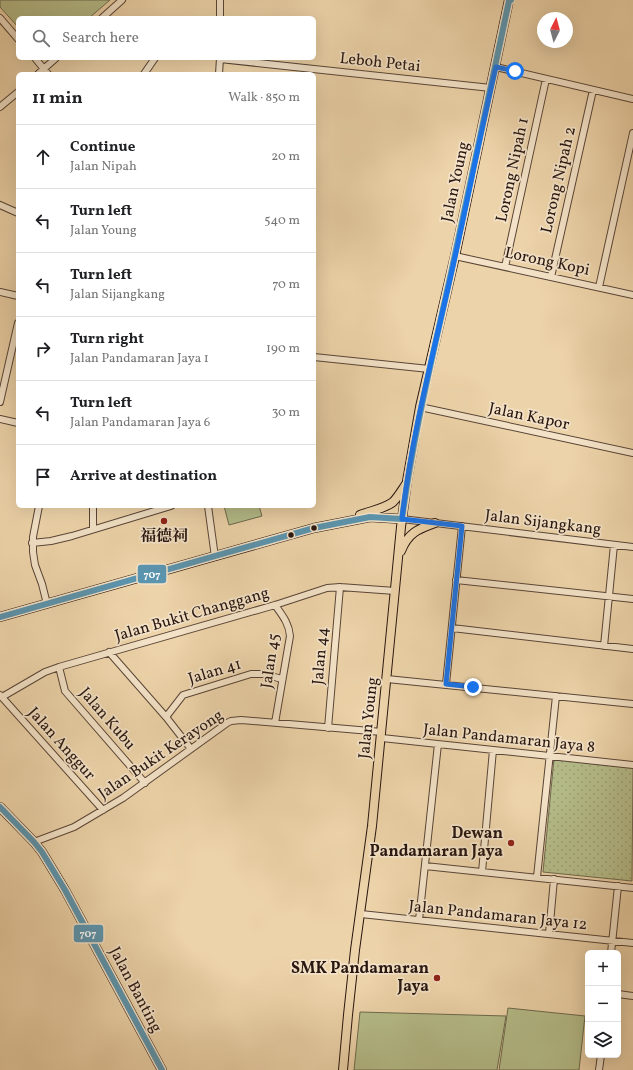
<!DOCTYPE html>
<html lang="en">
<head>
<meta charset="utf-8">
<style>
	body { margin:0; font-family:Vollkorn,"Noto Serif SC",serif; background:#f2f2f2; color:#202124 }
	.controls { position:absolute; right:12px; bottom:12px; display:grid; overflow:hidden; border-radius:6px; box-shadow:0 4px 16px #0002 }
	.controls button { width:36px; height:36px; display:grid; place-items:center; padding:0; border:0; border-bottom:1px solid #e0e0e0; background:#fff; color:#202124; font:20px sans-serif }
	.compass { position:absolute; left:537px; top:12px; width:36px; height:36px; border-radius:50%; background:#fff; box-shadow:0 4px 16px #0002; rotate:6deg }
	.stop { position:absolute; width:12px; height:12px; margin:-9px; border:3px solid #1a73e8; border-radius:50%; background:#fff }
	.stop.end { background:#1a73e8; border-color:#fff; box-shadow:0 1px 4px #0008 }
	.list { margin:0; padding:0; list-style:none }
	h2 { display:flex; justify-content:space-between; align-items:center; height:52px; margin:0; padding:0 16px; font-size:17px }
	h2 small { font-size:13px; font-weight:400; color:#757577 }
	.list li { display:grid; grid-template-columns:26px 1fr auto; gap:12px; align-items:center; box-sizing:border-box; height:64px; padding:0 16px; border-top:1px solid #e0e0e0 }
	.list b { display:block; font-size:15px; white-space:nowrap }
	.list p { margin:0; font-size:13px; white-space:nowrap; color:#757577 }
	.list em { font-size:13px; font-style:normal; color:#757577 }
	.icon { flex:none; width:22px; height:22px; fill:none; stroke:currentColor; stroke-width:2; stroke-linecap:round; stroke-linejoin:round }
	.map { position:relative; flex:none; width:633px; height:1070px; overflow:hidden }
	.search { position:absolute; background:#fff; box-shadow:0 4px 16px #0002; left:16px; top:16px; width:300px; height:44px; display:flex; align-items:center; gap:10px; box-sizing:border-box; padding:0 14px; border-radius:6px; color:#757577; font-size:15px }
	.panel { position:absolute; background:#fff; box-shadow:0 4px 16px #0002; left:16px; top:72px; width:300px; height:436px; border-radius:6px }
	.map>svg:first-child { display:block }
</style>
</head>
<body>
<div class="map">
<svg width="633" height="1070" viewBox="0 0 633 1070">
	<defs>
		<pattern id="grass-dots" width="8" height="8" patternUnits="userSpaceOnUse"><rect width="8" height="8" fill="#b5bd8a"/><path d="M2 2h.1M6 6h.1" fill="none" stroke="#9ca276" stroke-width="1.8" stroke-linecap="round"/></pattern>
	</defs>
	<rect width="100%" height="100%" fill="#edd3a9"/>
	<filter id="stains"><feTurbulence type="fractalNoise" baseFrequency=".005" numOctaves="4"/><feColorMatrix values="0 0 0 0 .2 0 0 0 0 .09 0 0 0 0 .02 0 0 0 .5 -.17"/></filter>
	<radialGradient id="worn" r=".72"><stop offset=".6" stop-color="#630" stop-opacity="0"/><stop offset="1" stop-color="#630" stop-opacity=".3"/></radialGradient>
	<path fill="url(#grass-dots)" stroke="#6e6a4d" d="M554 759 633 767 632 881 543 872Z"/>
	<path fill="#b5bd8a" stroke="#6e6a4d" d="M0 0H110L89 18H18V27L0 7Z
		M224 506H259L262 516 229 525Z
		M508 1008 585 1016 579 1070H499Z
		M360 1012 506 1016 497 1070H354Z"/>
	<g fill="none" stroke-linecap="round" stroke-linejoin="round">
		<g stroke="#594536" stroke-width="8">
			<path id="minor" d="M0 18 18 39
				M102 18 122 0
				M220 18V0
				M35 58 48 74
				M220 59 491 88
				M496 67 633 99
				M38 74 56 58
				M144 74 155 58
				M219 74 220 58
				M0 107 18 92
				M0 205 18 213
				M455 256 633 295
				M505 267 546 79
				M551 277 593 90
				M599 287 633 133
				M0 292 18 296
				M314 357 429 369
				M0 402 18 323
				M420 407 633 453
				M0 419 18 423
				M39 506 33 537V552L35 565 42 584 47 604
				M208 506 215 557
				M402 519 633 547
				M93 529V506
				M32 543 51 541 72 536 171 506
				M456 580 633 599
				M452 628 633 649
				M604 646 614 545
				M109 652 166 717 191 749
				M59 667 65 691 145 783
				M387 679 633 704
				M446 684 462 526
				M0 695 103 810
				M2 697 45 672 59 667 275 605 327 588 340 587 395 591
				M166 717 183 695 251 674H263L282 679
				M275 723 290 636C289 623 282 615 275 605
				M328 728 340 587
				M382 738 633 765
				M34 842 74 827 123 798 227 723 231 721 241 720 382 732
				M425 866 633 888
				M482 872 493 750
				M537 877 556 696
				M361 914 633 943
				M419 920 438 744
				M549 934 554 879
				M611 953 618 886
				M618 994 633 996
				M599 1070 601 1055"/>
		</g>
		<g stroke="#281610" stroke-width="10">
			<path id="major" d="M360 515C370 511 384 509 393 502 398 497 402 490 406 484
				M401 551C408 533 418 529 435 523
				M0 617 314 528 370 517 402 519
				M0 807 34 842 42 852 65 890 162 1070
				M343 1070 348 1015 355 950 372 826 401 527 407 481 420 407 455 256 509 0"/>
		</g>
		<use href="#minor" stroke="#f3e2c7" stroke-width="6"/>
		<use href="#major" stroke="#edd3a9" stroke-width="8"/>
		<g stroke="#f3e2c7" stroke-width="9">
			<path id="bus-1" d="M0 617 314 528 370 517 402 519C413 436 433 355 451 273 471 183 490 92 509 1L511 0
				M0 807 34 842 42 852 65 890 162 1070"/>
		</g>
		<use href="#bus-1" stroke="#5b94ae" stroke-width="6"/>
	</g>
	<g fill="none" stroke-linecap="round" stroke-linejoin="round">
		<path stroke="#1a73e8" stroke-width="5" d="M473 687 446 684 462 526 402 519C412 430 436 344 455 257 469 194 481 130 496 67L515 71"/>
	</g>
	<g fill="#8f2418" stroke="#f3e2c7" stroke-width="1.5">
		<circle cx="164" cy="521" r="4"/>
		<circle cx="511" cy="843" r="4"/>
		<circle cx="437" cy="978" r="4"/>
	</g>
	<g fill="#281610" stroke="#f3e2c7" stroke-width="1.5">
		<circle cx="314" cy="528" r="3.5"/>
		<circle cx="291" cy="535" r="3.5"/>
	</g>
	<g text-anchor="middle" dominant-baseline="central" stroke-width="3.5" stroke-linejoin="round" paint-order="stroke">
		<g font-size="16" fill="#281610" stroke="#f3e2c7">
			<text transform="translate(380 63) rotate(6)">Leboh Petai</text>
			<text transform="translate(513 170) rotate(-78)">Lorong Nipah 1</text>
			<text transform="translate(559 180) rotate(-77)">Lorong Nipah 2</text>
			<text transform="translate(456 182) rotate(-78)">Jalan Young</text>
			<text transform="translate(547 262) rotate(12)">Lorong Kopi</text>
			<text transform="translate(529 417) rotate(12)">Jalan Kapor</text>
			<text transform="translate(543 523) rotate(7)">Jalan Sijangkang</text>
			<text transform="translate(192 615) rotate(-16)">Jalan Bukit Changgang</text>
			<text transform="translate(321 656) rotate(-85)">Jalan 44</text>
			<text transform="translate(271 661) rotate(-82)">Jalan 45</text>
			<text transform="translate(215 672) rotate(-17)">Jalan 41</text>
			<text transform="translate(369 718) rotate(-84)">Jalan Young</text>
			<text transform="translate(107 719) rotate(49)">Jalan Kubu</text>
			<text transform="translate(509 739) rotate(6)">Jalan Pandamaran Jaya 8</text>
			<text transform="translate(61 744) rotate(48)">Jalan Anggur</text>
			<text transform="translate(161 755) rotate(-34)">Jalan Bukit Kerayong</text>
			<text transform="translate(498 916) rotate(6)">Jalan Pandamaran Jaya 12</text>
			<text transform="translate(135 990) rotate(62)">Jalan Banting</text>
		</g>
		<g font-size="16" font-weight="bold" fill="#281610" stroke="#f3e2c7" text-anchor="end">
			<text x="164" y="537" text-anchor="middle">福德祠</text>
			<text x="503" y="834">Dewan<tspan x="503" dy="18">Pandamaran Jaya</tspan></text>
			<text x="429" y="969">SMK Pandamaran<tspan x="429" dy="18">Jaya</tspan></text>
		</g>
	</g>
	<g stroke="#f3e2c7" stroke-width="1.5">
		<rect x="137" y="564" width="30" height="20" rx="4" fill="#5b94ae"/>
		<rect x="73" y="924" width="31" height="19" rx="4" fill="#5b94ae"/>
	</g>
	<g font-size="11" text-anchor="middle" font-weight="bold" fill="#fff">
		<text x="152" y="578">707</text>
		<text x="88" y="937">707</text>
	</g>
	<rect width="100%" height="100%" filter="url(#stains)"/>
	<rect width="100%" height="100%" fill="url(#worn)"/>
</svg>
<div class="controls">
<button>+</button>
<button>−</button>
<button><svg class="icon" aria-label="layers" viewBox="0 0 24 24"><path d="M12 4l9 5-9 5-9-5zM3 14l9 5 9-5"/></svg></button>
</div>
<svg class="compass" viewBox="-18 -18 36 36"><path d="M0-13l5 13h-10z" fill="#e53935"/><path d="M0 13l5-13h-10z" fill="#757577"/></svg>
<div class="stop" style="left:515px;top:71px"></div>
<div class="stop end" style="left:473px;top:687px"></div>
<div class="search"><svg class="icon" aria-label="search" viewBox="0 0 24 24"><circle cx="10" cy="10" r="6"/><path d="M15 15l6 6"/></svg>Search here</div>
<section class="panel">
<h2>11 min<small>Walk · 850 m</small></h2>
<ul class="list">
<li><svg class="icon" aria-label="ahead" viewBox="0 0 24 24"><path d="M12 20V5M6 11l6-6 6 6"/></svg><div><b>Continue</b><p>Jalan Nipah</p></div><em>20 m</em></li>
<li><svg class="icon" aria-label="left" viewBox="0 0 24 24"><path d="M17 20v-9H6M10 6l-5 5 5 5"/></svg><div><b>Turn left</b><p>Jalan Young</p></div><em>540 m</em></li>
<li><svg class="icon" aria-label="left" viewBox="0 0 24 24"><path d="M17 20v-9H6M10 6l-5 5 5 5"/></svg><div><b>Turn left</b><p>Jalan Sijangkang</p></div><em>70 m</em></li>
<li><svg class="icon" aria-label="right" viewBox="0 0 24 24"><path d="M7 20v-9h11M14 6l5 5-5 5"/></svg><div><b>Turn right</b><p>Jalan Pandamaran Jaya 1</p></div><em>190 m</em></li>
<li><svg class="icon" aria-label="left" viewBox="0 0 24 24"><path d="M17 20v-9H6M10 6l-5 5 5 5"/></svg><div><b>Turn left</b><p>Jalan Pandamaran Jaya 6</p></div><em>30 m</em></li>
<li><svg class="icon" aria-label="arrive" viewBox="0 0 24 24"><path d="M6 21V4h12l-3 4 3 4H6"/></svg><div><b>Arrive at destination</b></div></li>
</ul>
</section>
</div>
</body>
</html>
